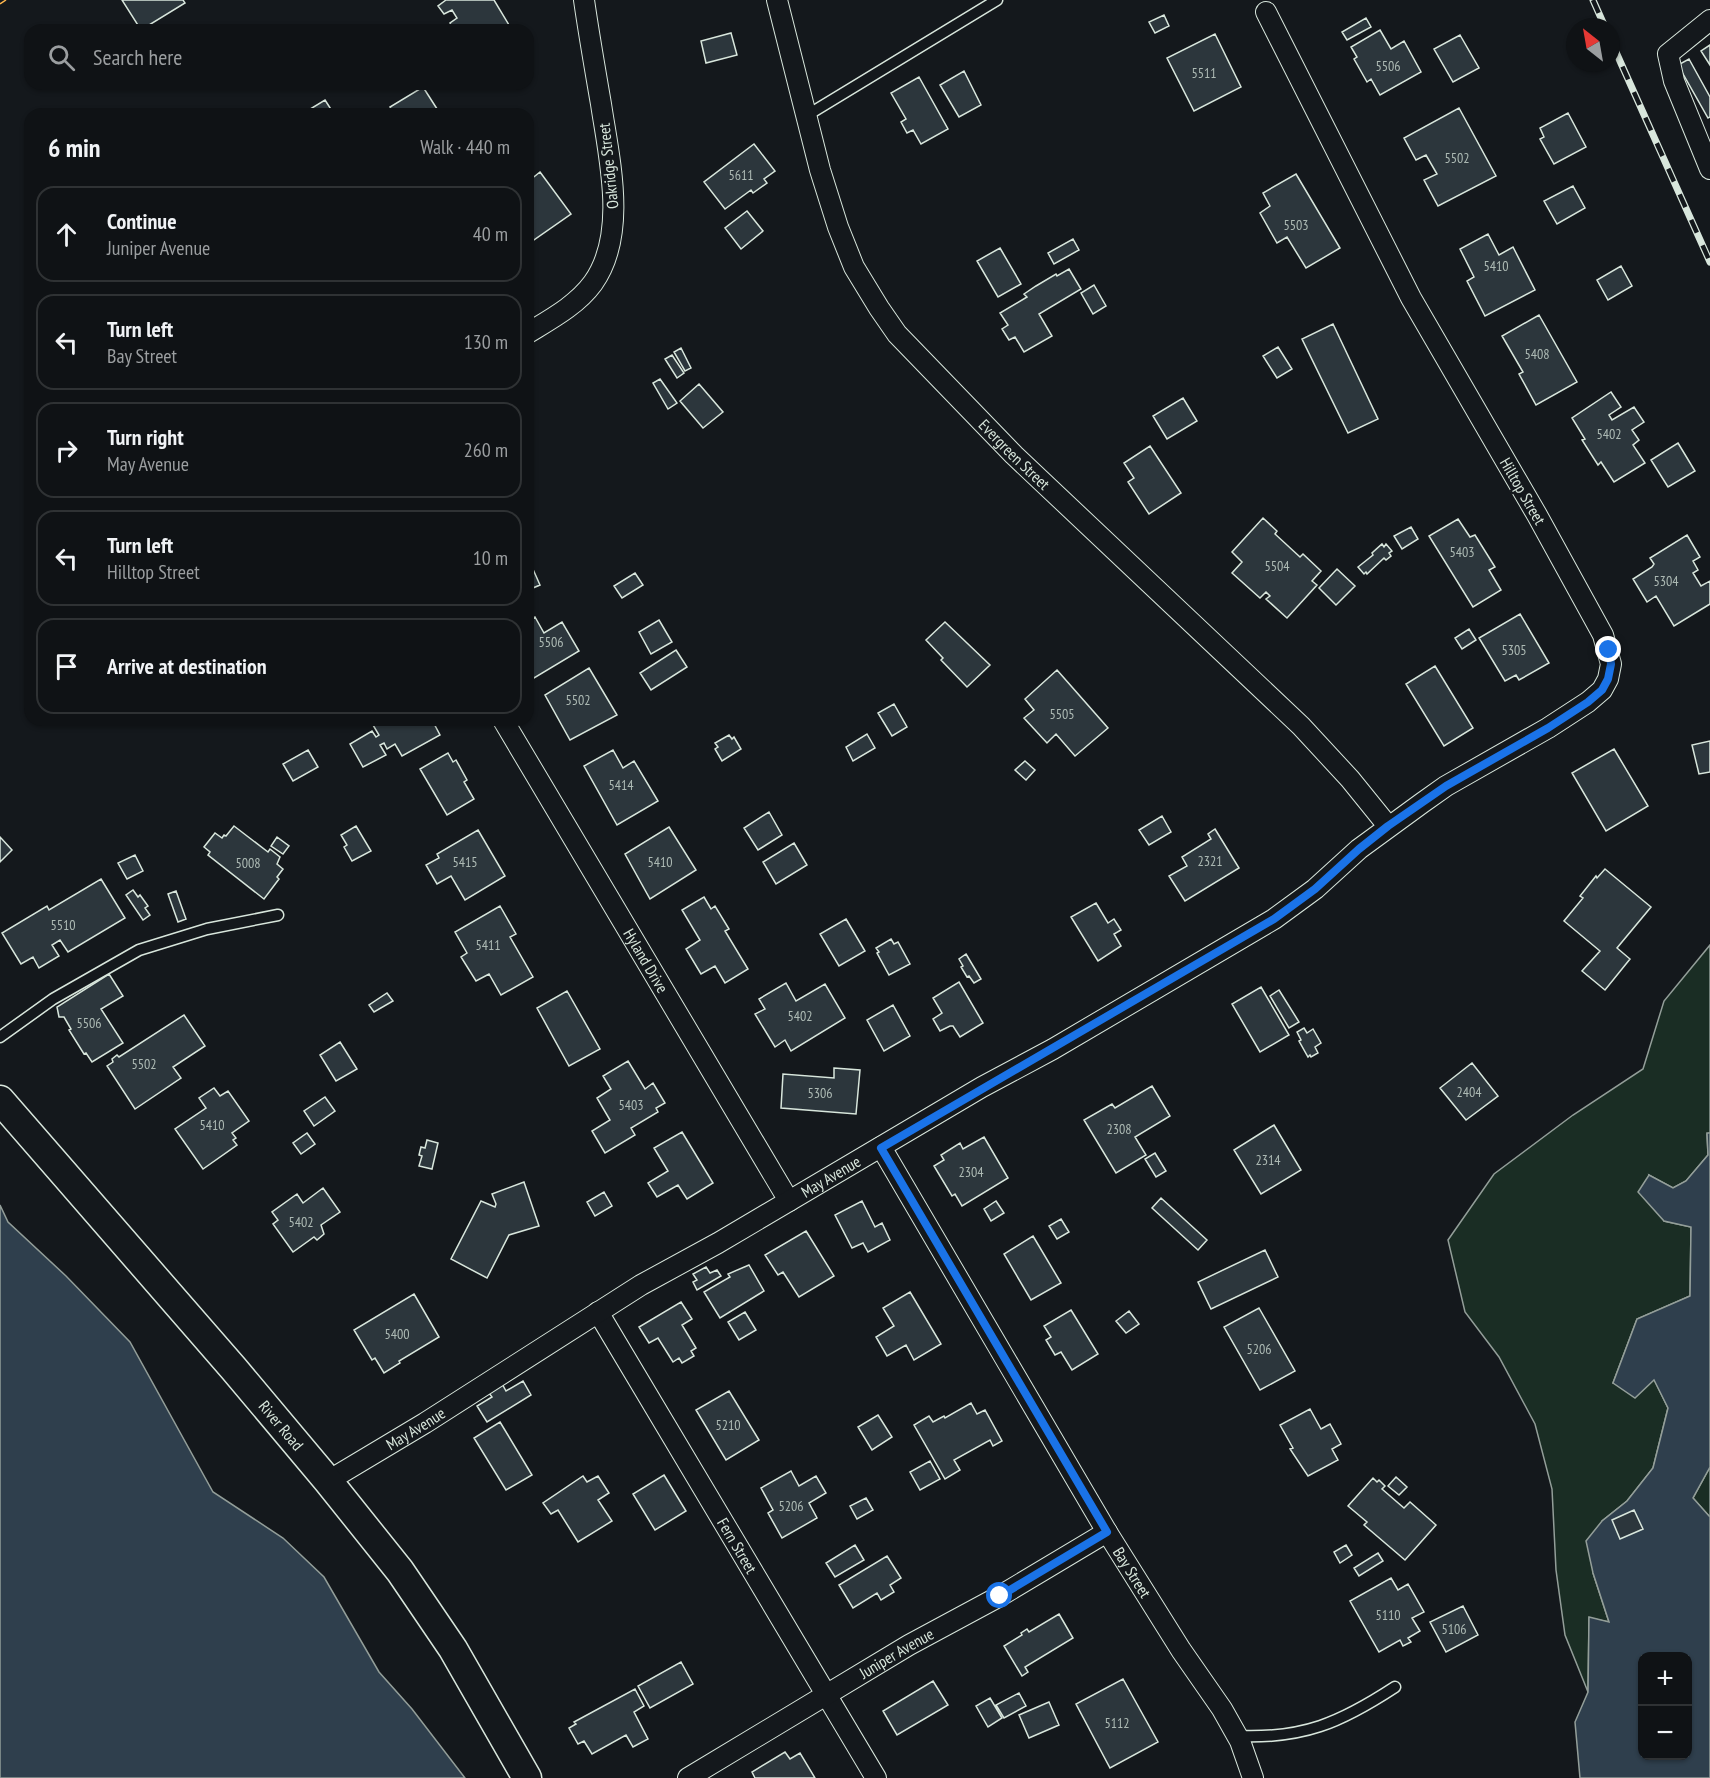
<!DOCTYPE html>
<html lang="en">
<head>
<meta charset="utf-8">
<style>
	body { margin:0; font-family:"PT Sans Narrow",sans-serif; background:#1d2022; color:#f1f3f6 }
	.controls { position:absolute; right:18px; bottom:18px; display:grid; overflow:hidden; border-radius:12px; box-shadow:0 2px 4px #0004 }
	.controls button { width:54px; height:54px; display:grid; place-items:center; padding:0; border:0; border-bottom:2px solid #2f3234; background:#0f1215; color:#f1f3f6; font:30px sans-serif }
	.compass { position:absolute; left:1566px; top:18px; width:54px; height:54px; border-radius:50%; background:#0f1215; box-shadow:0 2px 4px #0004; rotate:329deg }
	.stop { position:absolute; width:18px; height:18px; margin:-14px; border:4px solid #1a73e8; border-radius:50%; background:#fff }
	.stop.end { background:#1a73e8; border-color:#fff; box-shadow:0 2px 6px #0008 }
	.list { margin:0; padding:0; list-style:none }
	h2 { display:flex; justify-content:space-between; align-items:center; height:78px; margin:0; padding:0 24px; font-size:26px }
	h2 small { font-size:20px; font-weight:400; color:#9b9ea0 }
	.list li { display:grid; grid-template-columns:39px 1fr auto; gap:18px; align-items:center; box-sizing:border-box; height:96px; margin:0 12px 12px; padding:0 12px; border:2px solid #2f3234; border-radius:18px }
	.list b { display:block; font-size:22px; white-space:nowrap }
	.list p { margin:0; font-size:20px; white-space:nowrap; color:#9b9ea0 }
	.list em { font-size:20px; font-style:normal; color:#9b9ea0 }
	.icon { flex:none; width:33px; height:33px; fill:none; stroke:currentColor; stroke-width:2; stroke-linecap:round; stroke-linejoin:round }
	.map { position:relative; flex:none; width:1710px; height:1778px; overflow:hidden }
	.search { position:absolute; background:#0f1215; box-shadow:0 2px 4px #0004; left:24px; top:24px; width:510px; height:66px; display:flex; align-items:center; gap:15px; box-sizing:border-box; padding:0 21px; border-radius:18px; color:#9b9ea0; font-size:22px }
	.panel { position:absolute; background:#0f1215; box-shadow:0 2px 4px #0004; left:24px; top:108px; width:510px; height:618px; border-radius:18px }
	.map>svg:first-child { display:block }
</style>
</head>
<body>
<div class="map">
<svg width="1710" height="1778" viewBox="0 0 1710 1778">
	<rect width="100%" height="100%" fill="#14181c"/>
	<path fill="#1a2d24" stroke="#939e99" stroke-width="1.5" d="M1710 945V1133L1707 1134 1708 1155 1686 1181 1673 1188 1649 1175 1664 1221 1691 1227 1690 1296 1637 1319 1613 1383 1654 1379 1668 1408 1653 1468 1627 1501 1602 1521 1593 1573 1609 1622 1589 1618 1588 1692 1565 1635 1556 1570 1552 1489 1535 1424 1499 1357 1465 1312 1448 1240 1494 1174 1573 1115 1643 1069 1664 1001Z
		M1710 1467V1517L1693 1498Z"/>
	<path fill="#2f3f4d" stroke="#939e99" stroke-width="1.5" fill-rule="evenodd" d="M1707 1133H1710V1467L1693 1498 1710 1517V1778H1580L1575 1722 1588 1692 1589 1617 1609 1622 1593 1573 1586 1541 1602 1521 1627 1501 1653 1468 1668 1408 1654 1380 1635 1398 1613 1383 1637 1319 1690 1296 1691 1227 1664 1221 1638 1192 1649 1175 1673 1188 1686 1181 1708 1155ZM1642 1656H1688V1756H1642Z
		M0 1205 8 1222 66 1276 130 1342 213 1492 283 1538 324 1577 379 1672 412 1709 465 1778H0Z"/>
	<path fill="#2c363c" stroke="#d8e6dc" stroke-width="1.5" d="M122 0H183L185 3 141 30Z
		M446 0H494L512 30H465L462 26 454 30 450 23 457 18 452 10 444 14 438 6Z
		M1164 15 1169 26 1155 33 1149 22Z
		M1366 18 1371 27 1347 40 1342 32Z
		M1380 30 1391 49 1404 41 1421 72 1380 95 1371 79 1367 82 1354 59 1357 57 1351 47Z
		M731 33 737 55 706 63 701 41Z
		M1215 34 1241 87 1194 111 1167 58Z
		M1460 35 1479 68 1453 82 1434 49Z
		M1710 45V65L1701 51Z
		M1689 59 1710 97V117L1708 118 1678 65Z
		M964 71 981 105 959 117 940 85Z
		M919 77 948 129 921 144 913 130 907 133 901 122 906 119 891 93Z
		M423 87 439 112 437 114H395L390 107Z
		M325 100 334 114H302Z
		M1459 108 1496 176 1438 206 1424 180 1437 174 1426 155 1416 160 1404 138Z
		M1568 113 1586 147 1554 164 1540 139 1544 137 1540 128Z
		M754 144 775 171 764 179 767 183 753 193 751 190 725 209 704 182Z
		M540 172 571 214 528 244V178L530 180Z
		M1296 174 1340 248 1306 268 1287 237 1277 243 1260 213 1270 206 1263 193Z
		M1573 186 1585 208 1557 224 1544 201Z
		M747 211 763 231 741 249 725 228Z
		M1488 234 1499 255 1513 247 1535 290 1485 316 1467 281 1474 277 1460 249Z
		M1073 239 1079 250 1054 264 1048 253Z
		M1000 248 1021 284 998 297 977 261Z
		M1621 266 1632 286 1608 300 1597 280Z
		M1069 269 1081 289 1039 314 1052 336 1024 352 1015 337 1009 340 1002 329 1008 325 1000 313 1027 297 1024 294 1036 286 1056 274 1057 276Z
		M1094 285 1106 306 1093 314 1081 293Z
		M1539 315 1577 382 1536 405 1519 374 1523 372 1502 336Z
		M1333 324 1378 419 1348 433 1302 339Z
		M1278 347 1292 369 1277 378 1263 356Z
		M681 348 691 368 685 371 674 352Z
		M672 355 684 373 677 378 665 359Z
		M660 379 677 403 668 409 653 383Z
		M699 384 723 412 703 428 680 401Z
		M1611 392 1621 407 1609 415 1612 420 1634 407 1644 422 1632 430 1639 440 1633 445 1645 463 1614 482 1601 462 1598 465 1582 440 1585 439 1572 418Z
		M1183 398 1197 421 1167 439 1153 416Z
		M1678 443 1695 471 1668 487 1651 460Z
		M1150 446 1181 493 1149 514 1128 482 1134 478 1124 463Z
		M1263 518 1277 531 1275 534 1300 557 1303 554 1321 571 1312 581 1317 585 1287 618 1266 599 1270 596 1266 592 1260 598 1232 573 1242 562 1232 552Z
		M1458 519 1470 537 1475 535 1495 567 1489 570 1501 590 1473 607 1429 536Z
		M1411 527 1418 539 1402 549 1394 536Z
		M1687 535 1700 557 1693 561 1698 570 1693 573 1701 586 1710 581V604L1674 626 1656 596 1647 602 1633 579 1652 567 1654 564 1650 558Z
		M1382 544 1384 547 1386 544 1392 551 1389 553 1391 556 1386 560 1384 558 1367 574 1366 572 1364 574 1358 567 1373 555 1372 553Z
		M528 558 540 585 528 590Z
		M1337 569 1355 586 1336 605 1319 588Z
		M635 573 643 585 622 598 614 586Z
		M1520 614 1549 663 1519 680 1516 675 1505 681 1479 638Z
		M535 617 544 633 562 622 579 651 534 678 529 670 528 671V621Z
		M659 620 672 642 651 654 639 632Z
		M945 622 990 665 967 687 941 660 943 658 926 640Z
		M1469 629 1476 640 1462 649 1455 638Z
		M676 650 687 667 651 690 640 673Z
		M1435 666 1473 728 1444 746 1406 684Z
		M589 668 617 715 570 740 545 695Z
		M1057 670 1108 728 1075 756 1056 734 1047 743 1024 718 1034 710 1025 699Z
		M894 704 907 727 892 736 878 713Z
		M370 720H432L440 735 402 756 395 744 387 749 384 743 380 745 386 755 363 767 350 744 372 731 376 737 379 735Z
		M867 734 875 748 853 761 846 747Z
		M729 735 732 739 734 737 741 749 722 761 715 749 718 747 715 743Z
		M1710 741V772L1699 774 1692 745Z
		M1614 749 1648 806 1606 831 1572 773Z
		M308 750 318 767 293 781 283 764Z
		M613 750 623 768 634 761 658 801 617 825 584 766Z
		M448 753 453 762 456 760 467 780 464 782 474 799 447 815 420 769Z
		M1025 761 1035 770 1026 780 1015 770Z
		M769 812 782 835 758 850 744 828Z
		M1162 816 1171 832 1149 845 1139 830Z
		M234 826 268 852 270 849 280 857 277 864 283 869 277 877 279 879 264 899 208 855 210 852 204 847 215 833 222 838 224 835 226 836Z
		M356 826 371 851 352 861 344 847 347 845 341 835Z
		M669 827 696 870 650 899 625 854Z
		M1215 829 1239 868 1185 901 1169 876 1187 866 1182 857 1211 839 1208 834Z
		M478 830 505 876 465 900 451 876 437 884 426 865 439 858 437 854Z
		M0 837 12 850 0 862Z
		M277 837 289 846 283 854 271 846Z
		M794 843 807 865 776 884 763 862Z
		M135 855 143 871 127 879 118 863Z
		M1605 869 1651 907 1617 948 1630 959 1605 990 1582 971 1600 951 1564 921 1583 898 1580 896 1596 876 1597 878Z
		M101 879 125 918 68 952 60 940 52 945 59 956 39 968 33 957 21 964 2 933 47 906 49 910Z
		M133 890 138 897 140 895 148 906 145 908 150 915 143 920 126 895Z
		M176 891 186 919 178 922 168 894Z
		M704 897 711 909 715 906 729 929 725 931 748 969 725 983 715 966 701 974 686 949 700 940 682 910Z
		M1096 903 1108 923 1114 919 1121 930 1114 934 1121 946 1098 961 1071 917Z
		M500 906 516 934 510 937 533 977 501 995 489 974 476 981 461 957 467 953 455 932Z
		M846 919 865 951 839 966 820 934Z
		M891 939 894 944 898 942 910 964 889 975 877 953 879 952 876 948Z
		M966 954 981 979 974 983 969 976 967 977 961 967 963 966 959 959Z
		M109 974 123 996 101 1009 123 1043 92 1062 86 1053 84 1054 69 1030 71 1029 64 1017H59L57 1007Z
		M959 982 983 1023 960 1037 953 1026H950L940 1031 933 1019 942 1013 933 998Z
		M786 983 796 1001 825 984 845 1018 791 1051 785 1040 775 1047 755 1014 765 1009 759 999Z
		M1261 987 1289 1035 1260 1052 1232 1004Z
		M1279 990 1299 1022 1289 1028 1270 996Z
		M567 991 600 1049 569 1066 537 1008Z
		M387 993 393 1001 374 1012 369 1005Z
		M893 1005 910 1036 884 1051 867 1020Z
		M184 1015 205 1046 173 1067 181 1078 135 1109 107 1066 113 1062 112 1059 117 1055 119 1057Z
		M1304 1028 1307 1033 1313 1029 1321 1043 1315 1047 1318 1053 1311 1057 1310 1055 1308 1057 1299 1041 1301 1040 1297 1032Z
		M340 1042 357 1069 336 1081 320 1055Z
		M628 1061 645 1089 653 1083 665 1103 656 1108 658 1112 631 1128 635 1135 605 1153 592 1131 610 1120 597 1098 611 1089 603 1076Z
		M1472 1063 1498 1096 1466 1120 1440 1088Z
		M834 1068 860 1070 856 1114 781 1108 783 1074 834 1078Z
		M1152 1086 1170 1116 1135 1137 1146 1155 1116 1173 1084 1120 1112 1104 1115 1108Z
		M214 1088 220 1096 228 1091 249 1121 232 1133 236 1138 233 1140 237 1145 203 1169 175 1129 206 1108 199 1098Z
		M325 1097 335 1111 314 1126 304 1111Z
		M1274 1125 1301 1170 1261 1194 1234 1150Z
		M682 1132 713 1183 687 1199 678 1185 657 1197 648 1183 668 1171 654 1148Z
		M307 1133 315 1144 301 1154 293 1143Z
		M984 1137 1008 1178 962 1206 955 1194 952 1196 934 1166 944 1160 941 1155 960 1143 963 1149Z
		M427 1140 438 1143 432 1169 419 1166 422 1156 419 1155 421 1147 425 1148Z
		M1155 1153 1166 1171 1156 1177 1145 1159Z
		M524 1182 539 1226 509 1235 487 1278 451 1259 481 1201 495 1207 496 1204 492 1194Z
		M323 1188 340 1212 321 1225 324 1234 317 1240 314 1237 293 1252 273 1224 278 1220 272 1212 297 1194 303 1203Z
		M604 1192 612 1206 595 1216 587 1202Z
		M1161 1198 1207 1240 1198 1250 1152 1208Z
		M862 1201 875 1227 882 1223 890 1240 868 1252 863 1243 852 1248 835 1215Z
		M996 1201 1004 1213 991 1221 984 1209Z
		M1061 1219 1069 1232 1057 1239 1049 1226Z
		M806 1231 834 1276 799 1297 783 1272 778 1275 765 1255Z
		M1033 1236 1061 1283 1031 1300 1004 1254Z
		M1265 1250 1278 1277 1211 1309 1198 1282Z
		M749 1265 764 1291 720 1318 704 1292 730 1277 728 1274Z
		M706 1267 710 1273 717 1270 721 1276 697 1290 693 1282 697 1280 693 1274Z
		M910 1292 941 1344 914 1360 906 1345 887 1356 876 1337 894 1326 883 1308Z
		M414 1294 439 1337 399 1361 400 1363 384 1373 375 1358 372 1360 354 1330Z
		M681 1302 692 1319 682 1325 696 1348 691 1351 694 1356 682 1363 679 1358 673 1362 658 1338 649 1343 639 1327Z
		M1259 1308 1295 1371 1260 1390 1224 1327Z
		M1071 1310 1098 1354 1072 1370 1061 1352 1055 1355 1046 1340 1051 1337 1044 1326Z
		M1129 1311 1139 1324 1126 1333 1116 1321Z
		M745 1312 756 1330 739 1340 728 1322Z
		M500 1380 506 1391 523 1381 531 1395 487 1422 477 1406 492 1397 486 1389Z
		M729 1391 759 1440 726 1460 696 1410Z
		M971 1403 977 1414 985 1410 1002 1441 993 1446 990 1440 954 1460 960 1470 945 1479 914 1425 929 1416 933 1422 944 1416 945 1418Z
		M1310 1409 1321 1429 1330 1424 1341 1444 1332 1449 1338 1460 1308 1476 1290 1449 1293 1448 1280 1425Z
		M878 1415 892 1437 872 1450 858 1427Z
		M500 1422 532 1475 506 1490 474 1438Z
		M930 1461 940 1479 920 1490 910 1472Z
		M791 1471 799 1486 816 1476 826 1493 809 1503 817 1518 782 1538 768 1513 773 1510 761 1488Z
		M664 1475 686 1511 655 1530 633 1494Z
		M583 1476 587 1482 598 1476 609 1493 598 1500 612 1521 578 1542 558 1510 551 1514 543 1503Z
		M1396 1477 1407 1487 1399 1495 1388 1486Z
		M1373 1478 1377 1482 1379 1480 1385 1486 1382 1489 1404 1508 1410 1502 1436 1525 1405 1560 1364 1525 1367 1522 1348 1506Z
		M866 1498 873 1510 857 1519 850 1506Z
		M1634 1510 1643 1529 1620 1539 1612 1520Z
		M855 1545 864 1560 835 1577 826 1563Z
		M1346 1545 1352 1555 1340 1563 1334 1552Z
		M1378 1553 1383 1561 1359 1576 1354 1568Z
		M887 1556 901 1578 890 1585 894 1592 881 1600 877 1593 853 1608 839 1585Z
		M1391 1578 1398 1590 1408 1584 1424 1612 1412 1618 1420 1631 1408 1638 1411 1642 1403 1646 1400 1640 1379 1652 1350 1601Z
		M1463 1606 1478 1635 1446 1652 1430 1622Z
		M1059 1614 1073 1638 1025 1667 1028 1672 1022 1676 1004 1646 1022 1635 1021 1633 1027 1629 1029 1632Z
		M681 1662 693 1684 650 1708 638 1686Z
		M1123 1679 1158 1742 1110 1768 1076 1704Z
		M933 1681 948 1705 897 1735 883 1711Z
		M635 1689 644 1706 634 1712 648 1739 633 1747 626 1735 592 1754 584 1741 578 1744 569 1728 576 1724 574 1722Z
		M1019 1693 1026 1706 1004 1718 996 1705Z
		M990 1698 1002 1718 988 1727 976 1706Z
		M1049 1702 1059 1725 1029 1738 1019 1715Z
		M785 1752 790 1759 800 1753 815 1778H755L752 1772Z"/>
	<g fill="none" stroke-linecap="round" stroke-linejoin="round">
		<g stroke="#d8e6dc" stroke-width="13">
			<path id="lane" d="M806 116 997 0
				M0 1037 53 999 139 950 207 929 278 915
				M1237 1736C1303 1739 1340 1723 1395 1687"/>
		</g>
		<g stroke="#d8e6dc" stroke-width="22">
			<g id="street">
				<path id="s1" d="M777 0 820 170 838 227 854 267 879 308 897 334 1014 455 1301 726 1350 779 1388 826"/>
				<path d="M1710 20 1668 54 1674 81 1710 169"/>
				<path d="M528 333C551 319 577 305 593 283 628 234 609 158 601 104 595 69 589 35 584 0"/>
				<path id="s2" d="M503 720 789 1201"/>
				<path id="s3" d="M881 1147 1107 1532 1181 1650 1222 1709 1240 1741 1253 1778"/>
				<path id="s4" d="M598 1312 876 1778"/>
				<path id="s5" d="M328 1481 425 1423 641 1285 718 1243 982 1087 1053 1049 1274 919 1315 889 1359 849 1422 803 1446 786 1548 728 1588 702 1602 690 1608 679 1611 664 1603 635 1537 515 1411 298 1266 12"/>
				<path id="s6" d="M688 1778 909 1645 1000 1596 1107 1532"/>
			</g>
		</g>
		<g stroke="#d8e6dc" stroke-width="31">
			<g id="secondary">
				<path id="s7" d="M0 1100 234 1369 328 1481 400 1571 453 1649 527 1778"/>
			</g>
		</g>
		<use href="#lane" stroke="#14181c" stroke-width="10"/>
		<use href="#street" stroke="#14181c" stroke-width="20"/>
		<use href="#secondary" stroke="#14181c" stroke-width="28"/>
		<g stroke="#d8e6dc" stroke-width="7">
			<path id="rail" d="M1593 0 1605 27
				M1611 41 1710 262"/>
		</g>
		<use href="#rail" stroke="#14181c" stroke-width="4.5" stroke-dasharray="14" stroke-linecap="butt"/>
		<path stroke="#ffb74d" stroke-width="1.5" stroke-dasharray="21 4.5 3 4.5" stroke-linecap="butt" d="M0 4 6 0"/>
	</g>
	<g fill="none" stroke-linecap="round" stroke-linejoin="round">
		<path stroke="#1a73e8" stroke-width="8" d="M1000 1596 1107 1532 881 1148 1274 919 1315 889 1359 849 1388 826 1446 786 1548 728 1588 702 1602 690 1608 679 1611 664 1609 650"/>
	</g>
	<g text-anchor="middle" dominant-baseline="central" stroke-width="4.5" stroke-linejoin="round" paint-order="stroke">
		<g font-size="14" fill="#adbab4">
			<text x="1388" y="66">5506</text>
			<text x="1204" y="73">5511</text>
			<text x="1457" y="158">5502</text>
			<text x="741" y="175">5611</text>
			<text x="1296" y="225">5503</text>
			<text x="1496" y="266">5410</text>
			<text x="1537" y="354">5408</text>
			<text x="1609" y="434">5402</text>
			<text x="1462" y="552">5403</text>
			<text x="1277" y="566">5504</text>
			<text x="1666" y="581">5304</text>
			<text x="551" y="642">5506</text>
			<text x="1514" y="650">5305</text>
			<text x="578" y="700">5502</text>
			<text x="1062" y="714">5505</text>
			<text x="621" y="785">5414</text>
			<text x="1210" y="861">2321</text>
			<text x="465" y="862">5415</text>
			<text x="660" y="862">5410</text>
			<text x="248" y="863">5008</text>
			<text x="63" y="925">5510</text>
			<text x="488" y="945">5411</text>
			<text x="800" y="1016">5402</text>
			<text x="89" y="1023">5506</text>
			<text x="144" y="1064">5502</text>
			<text x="1469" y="1092">2404</text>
			<text x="820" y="1093">5306</text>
			<text x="631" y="1105">5403</text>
			<text x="212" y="1125">5410</text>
			<text x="1119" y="1129">2308</text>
			<text x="1268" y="1160">2314</text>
			<text x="971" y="1172">2304</text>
			<text x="301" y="1222">5402</text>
			<text x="397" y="1334">5400</text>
			<text x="1259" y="1349">5206</text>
			<text x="728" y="1425">5210</text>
			<text x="791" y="1506">5206</text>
			<text x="1388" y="1615">5110</text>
			<text x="1454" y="1629">5106</text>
			<text x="1117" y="1723">5112</text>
		</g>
		<g font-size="16" fill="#d8e6dc" stroke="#14181c">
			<text transform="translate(608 166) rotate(-96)">Oakridge Street</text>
			<text stroke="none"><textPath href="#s1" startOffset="526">Evergreen Street</textPath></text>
			<text transform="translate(1523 491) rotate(60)">Hilltop Street</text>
			<text stroke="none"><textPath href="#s2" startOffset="280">Hyland Drive</textPath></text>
			<text stroke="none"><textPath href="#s5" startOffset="588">May Avenue</textPath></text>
			<text stroke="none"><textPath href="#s7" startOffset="430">River Road</textPath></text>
			<text stroke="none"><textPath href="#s5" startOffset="102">May Avenue</textPath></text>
			<text stroke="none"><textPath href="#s4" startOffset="272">Fern Street</textPath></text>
			<text stroke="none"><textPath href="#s3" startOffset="494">Bay Street</textPath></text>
			<text stroke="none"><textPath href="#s6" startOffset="243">Juniper Avenue</textPath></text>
		</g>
	</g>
</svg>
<div class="controls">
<button>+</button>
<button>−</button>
</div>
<svg class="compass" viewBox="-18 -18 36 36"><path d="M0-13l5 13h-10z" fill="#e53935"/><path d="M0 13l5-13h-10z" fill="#9b9ea0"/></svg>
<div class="stop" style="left:1000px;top:1596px"></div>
<div class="stop end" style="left:1609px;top:650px"></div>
<div class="search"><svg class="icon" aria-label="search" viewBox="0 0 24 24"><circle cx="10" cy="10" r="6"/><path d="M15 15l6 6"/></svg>Search here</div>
<section class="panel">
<h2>6 min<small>Walk · 440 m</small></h2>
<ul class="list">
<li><svg class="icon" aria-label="ahead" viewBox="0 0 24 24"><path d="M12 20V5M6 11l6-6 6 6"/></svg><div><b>Continue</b><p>Juniper Avenue</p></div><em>40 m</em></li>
<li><svg class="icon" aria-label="left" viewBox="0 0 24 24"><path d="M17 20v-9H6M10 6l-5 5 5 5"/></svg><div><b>Turn left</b><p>Bay Street</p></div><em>130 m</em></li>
<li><svg class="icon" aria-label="right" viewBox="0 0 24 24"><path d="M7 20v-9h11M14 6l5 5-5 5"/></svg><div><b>Turn right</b><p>May Avenue</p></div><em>260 m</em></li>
<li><svg class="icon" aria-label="left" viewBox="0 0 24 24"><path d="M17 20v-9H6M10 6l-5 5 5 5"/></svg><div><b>Turn left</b><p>Hilltop Street</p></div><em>10 m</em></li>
<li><svg class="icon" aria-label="arrive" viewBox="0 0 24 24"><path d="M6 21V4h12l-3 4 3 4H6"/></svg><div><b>Arrive at destination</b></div></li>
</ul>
</section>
</div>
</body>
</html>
